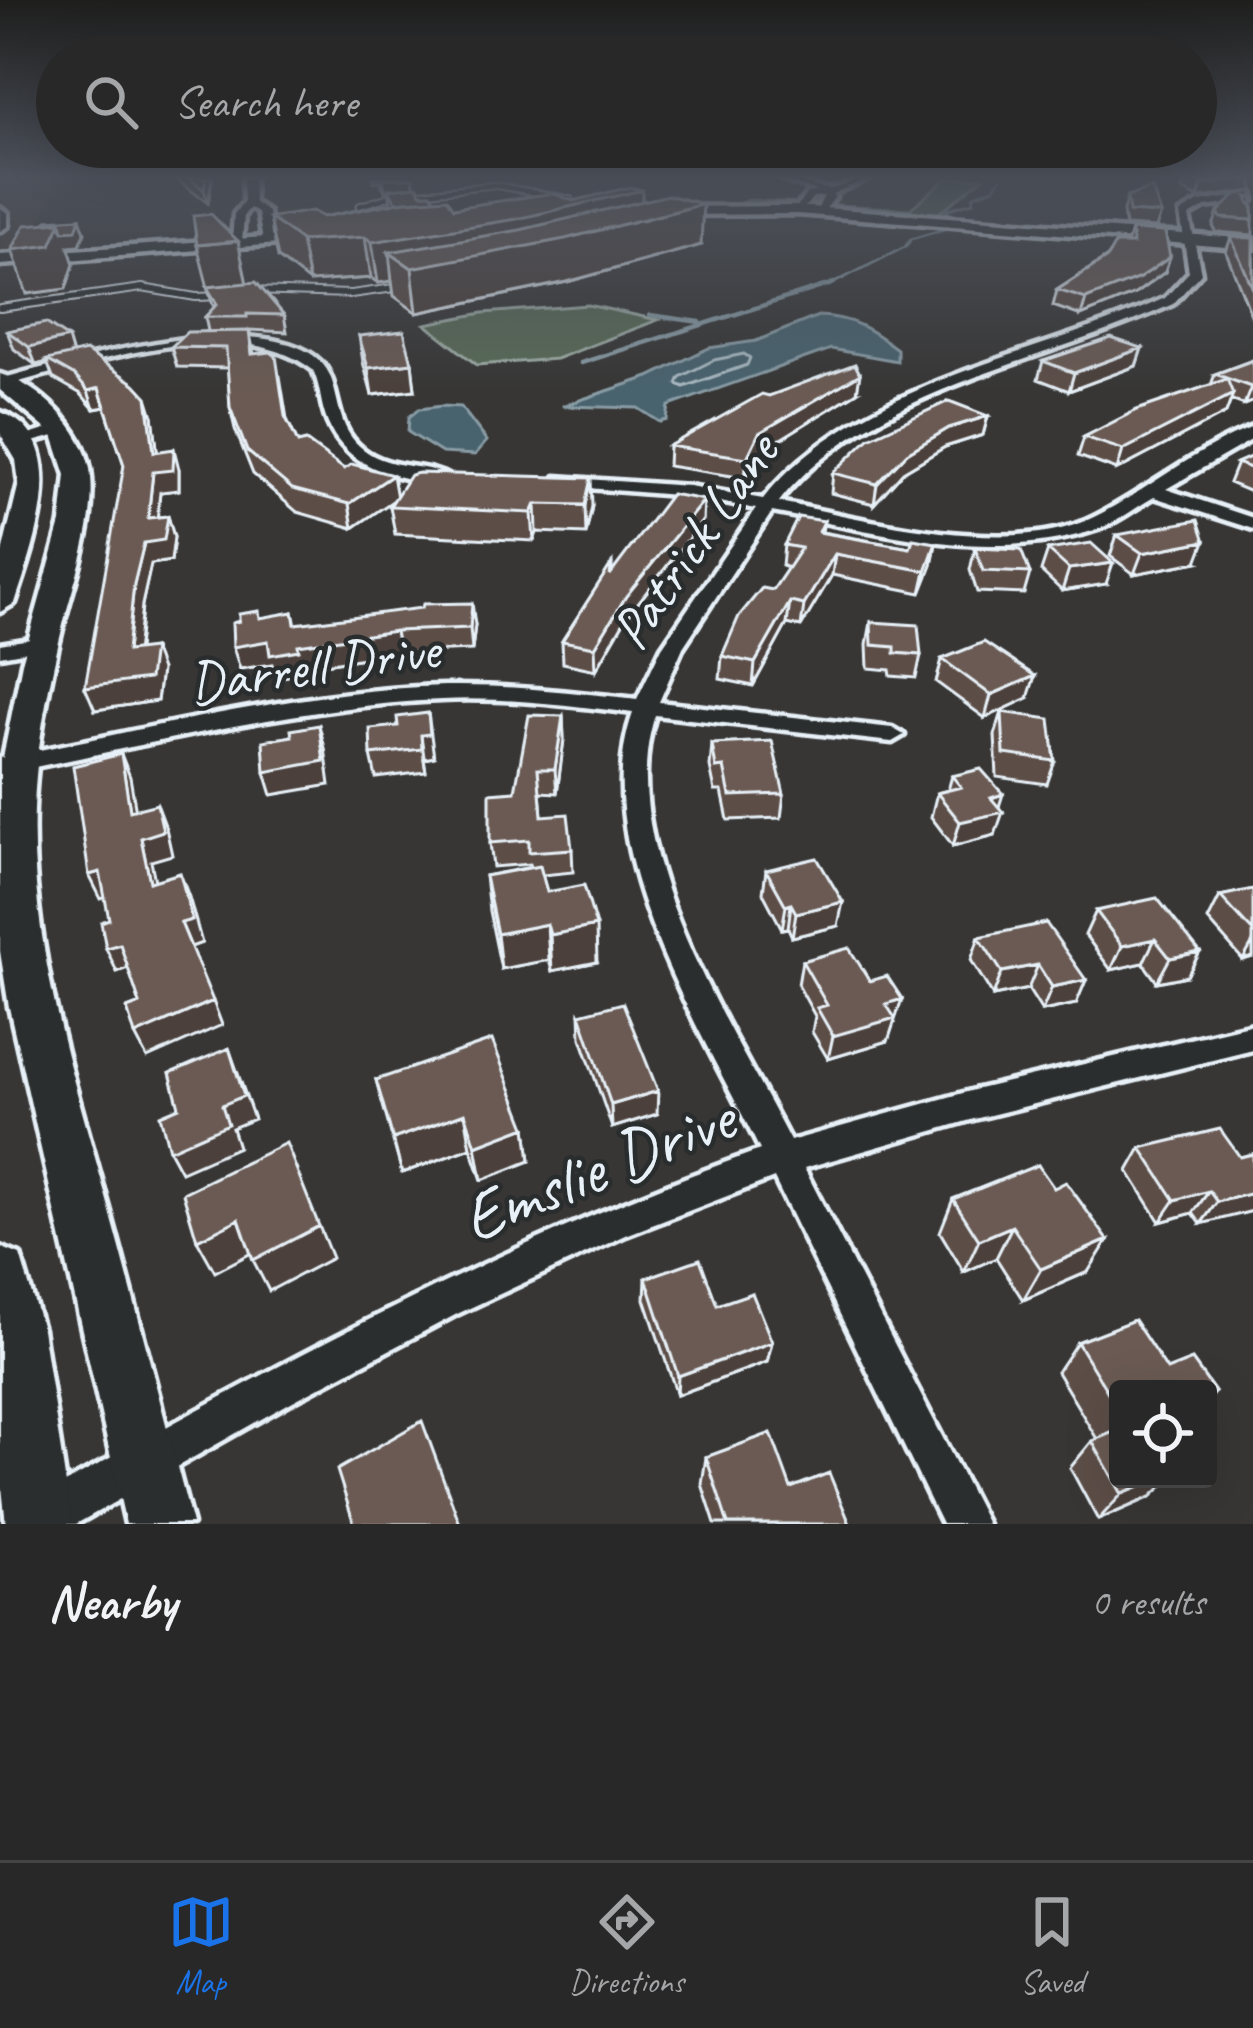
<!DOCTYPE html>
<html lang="en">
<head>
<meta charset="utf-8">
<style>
	body { margin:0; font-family:Caveat,sans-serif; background:#353434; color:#f1f3f6 }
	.controls { position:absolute; right:36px; bottom:36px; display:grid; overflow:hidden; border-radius:12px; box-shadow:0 12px 48px #0002 }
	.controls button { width:108px; height:108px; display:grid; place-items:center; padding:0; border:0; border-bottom:3px solid #454445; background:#292828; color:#f1f3f6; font:60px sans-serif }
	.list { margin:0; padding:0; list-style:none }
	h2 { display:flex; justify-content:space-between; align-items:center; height:156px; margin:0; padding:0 48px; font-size:51px }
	h2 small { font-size:39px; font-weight:400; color:#a5a6a8 }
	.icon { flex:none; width:66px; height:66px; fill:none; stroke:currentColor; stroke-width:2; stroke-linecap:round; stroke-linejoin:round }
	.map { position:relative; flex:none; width:1253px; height:1524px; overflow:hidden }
	.search { position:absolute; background:#292828; box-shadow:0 12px 48px #0002; left:36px; right:36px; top:36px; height:132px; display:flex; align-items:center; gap:30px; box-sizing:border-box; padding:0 42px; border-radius:66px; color:#a5a6a8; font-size:45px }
	.sheet { height:336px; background:#292828 }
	nav { display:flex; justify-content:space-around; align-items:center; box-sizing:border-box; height:168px; border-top:3px solid #454445; background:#292828; font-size:33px; color:#a5a6a8 }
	nav a { display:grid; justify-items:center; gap:6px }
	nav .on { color:#1a73e8 }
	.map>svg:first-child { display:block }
</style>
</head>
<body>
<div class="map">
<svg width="1253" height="1524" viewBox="0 0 1253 1524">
	<rect width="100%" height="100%" fill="#373635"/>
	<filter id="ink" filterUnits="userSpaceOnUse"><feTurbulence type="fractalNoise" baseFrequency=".00833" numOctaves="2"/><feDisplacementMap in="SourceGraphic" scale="24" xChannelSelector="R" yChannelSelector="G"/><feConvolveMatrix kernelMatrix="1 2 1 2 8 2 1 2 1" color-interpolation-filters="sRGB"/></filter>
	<g filter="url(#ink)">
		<path fill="#47413e" d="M0 178H60L25 254 0 256Z"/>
		<path fill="#596b56" stroke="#a0aea7" stroke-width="3" d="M947 178H983L934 217 734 205 749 200 910 209Z
			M588 305 658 320 556 359 477 365 425 324 483 313Z"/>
		<path fill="#4a646e" stroke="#899ca5" stroke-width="3" d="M818 316C853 317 870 329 897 349V361L831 349 669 406 667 420 660 422 638 408 562 406 649 377 709 348 756 341Z
			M442 406 461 407 487 441 475 455 442 453 408 432 409 417 419 409Z"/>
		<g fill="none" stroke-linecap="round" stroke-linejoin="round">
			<path stroke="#a9b9c1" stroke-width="3" d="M744 354 750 358 747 365 684 387 677 384 680 377 714 360Z"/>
			<path stroke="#899ca5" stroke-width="3" d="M951 215 945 210 973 202 974 195 994 188 1001 178
				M828 286 905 247 911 239 947 228"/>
			<path stroke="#899ca5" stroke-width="4.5" d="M650 315 700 322
				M581 363 834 283"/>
			<g stroke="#e8f1f8" stroke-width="9">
				<path id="lane-far1" d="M373 217 359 206 394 195 494 185 570 199 565 211"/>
			</g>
			<g stroke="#e8f1f8" stroke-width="10">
				<path id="lane" d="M250 291 351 294 409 286
					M0 308 142 288 196 297 224 296"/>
			</g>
			<g stroke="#e8f1f8" stroke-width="9">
				<path id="street" d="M243 178H253L254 202 268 212 272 242 263 240 258 213 250 208 244 215 242 242 237 245 232 242 234 214 244 202Z
					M778 178C795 178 813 189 829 189 843 188 854 178 869 178L832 194 835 197 821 215 816 212 824 196 813 197 801 212H793L807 193 817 191Z
					M1253 194V200L1205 207 1189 216 1201 273 1173 304C1046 362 868 389 779 502 867 519 1011 559 1094 517 1148 490 1197 448 1253 427V439L1166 489 1253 518V529L1154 497C1136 507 1118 522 1098 529 990 565 880 532 772 512L683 647 659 702 892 728 904 735 892 742 655 715C612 848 731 1026 790 1141L974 1090 1253 1024V1050L974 1119 804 1168 987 1524H942L774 1178 626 1235 457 1314 293 1401 76 1524H12L19 1509C259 1374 500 1242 760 1150 702 1030 585 849 633 713 569 705 505 697 441 700 293 706 145 746 0 774V758C141 731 302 689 445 686 509 685 573 692 637 699L662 647 756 509 689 496 562 486 556 485V477L689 486 763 499C858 381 1031 359 1165 298L1189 272 1180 213 1199 202Z
					M206 336C245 336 318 335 332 381 340 407 340 431 363 449 391 471 427 462 451 478 439 486 421 481 405 478 365 469 333 450 323 408 320 395 319 383 313 370 236 309 86 365 0 387V379C68 360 136 344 206 336Z
					M61 425 66 427V433L21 445 13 440Z
					M43 637 53 643 50 647 0 656V644Z"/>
			</g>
			<g stroke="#e8f1f8" stroke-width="9">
				<path id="secondary" d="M797 206 1253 239V249L797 214 656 215 649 211 656 207Z
					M0 208 8 213V226L0 231Z
					M325 233V239L319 241 0 265V255Z
					M0 374C39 385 83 428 90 469 98 521 74 579 62 629 48 687 36 748 34 808 29 946 73 1076 109 1208 138 1313 164 1419 192 1524H126L9 1007 0 951V773L22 663 61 523 66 475 53 435 0 390Z
					M0 412C77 438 31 553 15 603L0 612V562L19 483 16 460 0 433Z
					M0 1247 20 1255 42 1329 72 1524H6L0 1468Z"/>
			</g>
			<use href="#lane-far1" stroke="#2a2d2e" stroke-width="4.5"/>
			<use href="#lane" stroke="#2a2d2e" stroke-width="6"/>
			<use href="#street" fill="#2a2d2e" fill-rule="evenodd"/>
			<use href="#secondary" fill="#2a2d2e" fill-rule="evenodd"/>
		</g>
		<path fill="#5c4d47" stroke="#e8f1f8" stroke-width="3" d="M176 178H212L208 203 176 179Z
			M373 178H413L414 186 421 193 454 208 573 201H642L701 245 567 282 417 313 394 296 392 281 378 283 371 278 309 282 278 258 270 218 323 217 391 203 389 190 385 191 380 181 374 182Z
			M1186 178H1253V235L1216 232 1213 226 1218 212 1252 191 1198 198 1182 190Z
			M1127 197 1161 214 1156 228 1125 226 1123 211Z
			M1131 230 1165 272 1135 294 1081 316 1053 306 1057 290 1127 244Z
			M1231 237 1253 238V312L1251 315 1226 252Z
			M247 283 284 315 287 332 250 330V334L254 354 280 376 287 419 298 443 344 469 396 496 592 506 586 534 537 532 534 541 395 534 390 506 394 499 353 528 297 512 253 474 235 429 230 407 228 368 177 367 171 347 208 331 205 317 214 308 207 287Z
			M7 331 73 354 153 416 157 451 179 469V490L160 492 157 517 168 516 174 537 171 561 151 564 142 605 138 650 161 670 157 701 95 710 124 465 105 407 94 409 81 394 53 378 47 362 36 365 14 349Z
			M359 336 412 363 415 390 372 395 363 362Z
			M1142 348 1136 366 1069 391 1038 379 1043 361Z
			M1253 360V401L1244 405 1231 400 1226 413 1117 470 1078 456 1084 437 1211 385 1215 374Z
			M857 392 758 453 745 478 668 466 669 446 769 396Z
			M988 416 983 435 945 447 903 472 874 504 831 493 833 473Z
			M1253 456V493L1229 483 1237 463Z
			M704 500 703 520 626 618 596 670 563 663 562 641 612 563V572Z
			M824 521 822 532 910 548 936 543 932 565 921 593 832 575 801 627 787 624 753 686 720 679 722 656 773 590 788 568 782 566 784 545Z
			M1117 535 1197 562 1134 574 1110 556Z
			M975 548 1030 573 1024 594 977 592 970 570Z
			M1048 550 1106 584 1062 591 1041 571Z
			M261 618 296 624 475 625 472 650 399 653 303 667 304 673 276 678 272 664 240 669 239 621Z
			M871 622 921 655 916 678 891 676 890 670 868 668 867 644Z
			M942 659 1028 698 985 718 936 682Z
			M1002 712 1055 761 1047 784 997 777 995 735Z
			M563 716 564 739 557 793 540 792 542 816 572 849 573 872 542 875 547 892 597 962 552 971 549 960 501 969 489 911 485 876 531 867 530 864 493 867 490 843 515 791Z
			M398 726 434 757 424 759 426 772 376 778 371 755Z
			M712 744 784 794 781 818 728 820 722 791H715L710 767Z
			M952 776 999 807 995 835 953 846 931 817 937 793 948 790Z
			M766 870 838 926 792 937 788 928 782 929 763 893Z
			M1253 889V957L1243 960 1208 920 1220 896Z
			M1096 911 1200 952 1187 976 1157 982 1143 963 1111 970 1085 935Z
			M979 937 1086 980 1076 1004 1042 1011 1028 989 993 996 971 960Z
			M802 961 870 981 895 1023 893 1024 888 1041 828 1059 812 1032 815 1016 798 985Z
			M580 1014 657 1114 612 1128 581 1038Z
			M376 1080 526 1127 530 1161 482 1180 471 1148 402 1173Z
			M1141 1148 1240 1157 1253 1154 1201 1224 1193 1213 1160 1222 1128 1171Z
			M1038 1165 1088 1272 1023 1300 996 1258 964 1272 940 1232 953 1199Z
			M646 1278 717 1305 772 1342 767 1362 677 1395 645 1299Z
			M1134 1320 1167 1370 1192 1360 1215 1392 1208 1400V1389H1118V1479H1170L1151 1497 1098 1520 1070 1468 1092 1441 1097 1439 1057 1372 1077 1342Z
			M706 1457 791 1488 850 1524H715L702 1484Z"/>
		<path fill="#4b3f3a" stroke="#e8f1f8" stroke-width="3" d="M206 178H212L208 203 204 190Z
			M383 178H413L414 186 385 191Z
			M1253 178V191L1198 198 1202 184Z
			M642 190V220L703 204 701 245 567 282 417 313 412 268 389 252 392 281 378 283 372 242Z
			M80 218 85 232 80 245 68 246 74 264 66 289 27 294 12 250 61 222Z
			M365 237 371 278 309 282 301 241Z
			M238 241 247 284 208 288 197 245Z
			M1170 257 1165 272 1135 294 1081 316 1086 299Z
			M68 338 73 355 36 365 29 347Z
			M1142 348 1136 366 1069 391 1074 373Z
			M412 363 415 390 372 395 368 368Z
			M860 374 857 392 758 453 745 478 747 458 759 433Z
			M1253 386V401L1244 405 1251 387Z
			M99 388 105 407 94 409 88 391Z
			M1233 394 1226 413 1117 470 1123 450Z
			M147 397 153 416 160 471 154 452Z
			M988 416 983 435 945 447 903 472 874 504 877 484 907 453 949 428Z
			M174 449 179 469V490L160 492 155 539 148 518 153 472Z
			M393 475 397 498 353 528 349 504Z
			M591 478 592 506 586 534 585 505Z
			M704 500 703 520 626 618 596 670 595 647 626 596Z
			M536 504 537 532 534 541 532 513Z
			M168 516 174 537 171 561 151 564 142 605 135 674 127 651 134 584 144 543Z
			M1205 541 1197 562 1134 574 1142 553Z
			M936 543 932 565 921 593 926 571Z
			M835 554 832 575 801 627 804 605Z
			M1113 563 1106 584 1062 591 1069 569Z
			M790 602 787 624 753 686 755 663Z
			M472 603 475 625 472 650 470 628Z
			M293 612 298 635 395 631 399 653 303 667 304 673 276 678 272 664 240 669 233 647Z
			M153 648 161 670 157 701 95 710 85 687Z
			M1035 676 1028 698 985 718 991 695Z
			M428 713 434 757 424 759 426 772 421 735Z
			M563 716 564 739 557 793 555 769Z
			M319 725 325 748 330 785 272 795 265 772Z
			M121 754 130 777 140 835 130 811Z
			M1003 794 997 813 1003 812 995 835 953 846 960 822 991 798Z
			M157 804 166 828 172 855 151 861 160 906 150 882 141 838Z
			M100 872 111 896 101 899 89 875Z
			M180 873 189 897 202 943 191 947 181 923Z
			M843 902 838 926 792 937 796 913Z
			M791 904 788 928 782 929 786 906Z
			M547 924 549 960 501 969 497 934Z
			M596 926 597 962 552 971 550 935Z
			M1155 939 1143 963 1111 970 1122 946Z
			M1253 942V957L1243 960Z
			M120 944 131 967 117 972 106 948Z
			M1200 952 1187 976 1157 982 1170 958Z
			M1038 965 1028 989 993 996 1002 972Z
			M1086 980 1076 1004 1042 1011 1052 987Z
			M902 999 888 1041 828 1059 833 1036 886 1004Z
			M213 1001 222 1025 147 1058 135 1035Z
			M229 1048 254 1119 232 1128 238 1147 181 1172 169 1150 222 1105Z
			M658 1091 657 1114 612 1128 611 1105Z
			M465 1113 471 1148 402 1173 393 1139Z
			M526 1127 530 1161 482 1180 476 1146Z
			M1209 1191 1193 1213 1160 1222 1175 1200Z
			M1253 1193V1211L1201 1224 1217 1202Z
			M239 1219 255 1251 215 1272 197 1240Z
			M319 1226 332 1258 269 1291 253 1260Z
			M1012 1226 996 1258 964 1272 979 1240Z
			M1108 1240 1088 1272 1023 1300 1041 1269Z
			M772 1342 767 1362 677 1395 678 1376Z
			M1159 1479H1170L1151 1497 1098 1520 1122 1494Z"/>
		<path fill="#6b5a53" stroke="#e8f1f8" stroke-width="3" d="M189 178H206L204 190Z
			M1190 178H1253L1202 184Z
			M418 186 421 193H431L435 199 396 202 389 189Z
			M630 187 642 190 517 219 372 242 365 237 301 241 270 218 312 211 323 217 405 201 447 198 454 208 553 193 573 201Z
			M1152 188 1161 214 1129 212 1127 197Z
			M1253 191V198L1246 196 1253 209V220L1221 218 1218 212 1237 194Z
			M668 195 703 204 565 239 412 268 389 252 520 230Z
			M211 214 238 241 197 245 193 216Z
			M80 218 76 230 63 231 61 222 46 223 48 220Z
			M61 222 51 245 12 250 25 225Z
			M1131 230 1165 232 1170 257 1140 278 1086 299 1057 290 1107 258 1115 244H1133Z
			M1231 237 1253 238V289Z
			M256 282 284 315 247 314V317H205L217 304 207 287Z
			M46 323 68 338 29 347 7 331Z
			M249 331 252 354 271 352 276 356 285 416 298 443 306 441 344 469 352 464 393 475 349 504 292 489 247 451 230 407 226 348 171 347 187 332Z
			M404 331 412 363 368 368 359 336Z
			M1111 338 1142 348 1074 373 1043 361Z
			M86 351 135 384 147 397 154 452 174 449 173 470 153 472 148 518 168 516 164 540 144 543 134 584 127 651 153 648 149 679 85 687 124 465 99 388 88 391 75 376 47 360Z
			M1253 360V386L1251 387 1215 374Z
			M855 364 860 374 759 433 747 458 669 446 762 394 769 396Z
			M1227 379 1233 394 1123 450 1084 437 1137 410Z
			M949 401 988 416 949 428 907 453 877 484 833 473 869 438Z
			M1253 456V469L1237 463Z
			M419 473 591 478 585 505 536 504 532 513 390 506 410 475Z
			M671 494 704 500 626 596 595 647 562 641 612 563 610 575Z
			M798 517 824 521 819 532 910 548 913 539 936 543 926 571 835 554 804 605 790 602 755 663 722 656 739 616 762 588 773 590 801 548 784 545Z
			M1198 520 1205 541 1142 553 1117 535Z
			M1091 543 1113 563 1069 569 1048 550Z
			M975 548 1021 550 1030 573 983 571Z
			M472 603 470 628 395 631 298 645 299 650 270 655 268 641 233 647 232 623 239 621V614L259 611 260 618 293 612 295 624 422 608 423 604Z
			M871 622 918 625 921 655 895 653V647L872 645Z
			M984 642 1035 676 991 695 942 659Z
			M1002 712 1050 719 1055 761 1004 754Z
			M428 713 430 734 421 735 422 749 371 755 370 729 398 726 397 717Z
			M529 715 563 716 555 769H538L542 816 568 814 572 849 529 852V840L490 843V793L515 791Z
			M319 725 324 761 265 772 263 741 292 736 291 730Z
			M772 741 784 794 730 796 724 767 716 768 712 744Z
			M121 754 130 811 157 804 163 831 141 838 150 882 180 873 192 920 181 923 213 1001 135 1035 127 1009 140 1004 120 944 106 948 101 922 109 919 100 872 89 875 73 766Z
			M981 769 1003 794 991 798 1003 812 960 822 937 793 961 787 952 776Z
			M817 858 843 902 796 913 791 904 786 906 766 870Z
			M540 866 547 892 584 885 596 926 550 935 547 924 497 934 485 876Z
			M1253 889V932L1220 896Z
			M1157 898 1200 952 1170 958 1155 939 1122 946 1096 911Z
			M1046 923 1086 980 1052 987 1038 965 1002 972 979 937Z
			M849 948 870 981 887 976 902 999 886 1004 895 1018 833 1036 817 1008 827 1005 802 961Z
			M623 1003 658 1091 611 1105 580 1014Z
			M492 1040 526 1127 476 1146 465 1113 393 1139 376 1080Z
			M229 1048 244 1096 222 1105 228 1124 169 1150 160 1115 179 1107 170 1073Z
			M1220 1129 1240 1157 1253 1154V1193L1217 1202 1209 1191 1175 1200 1141 1148Z
			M286 1143 319 1226 253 1260 239 1219 197 1240 183 1193Z
			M1038 1165 1054 1188 1066 1182 1108 1240 1041 1269 1012 1226 979 1240 953 1199Z
			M700 1259 717 1305 752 1293 772 1342 678 1376 646 1278Z
			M1134 1320 1167 1370 1192 1360 1215 1392 1208 1395V1389H1118V1409L1077 1342Z
			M422 1421 460 1524H354L337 1470Z
			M1118 1430V1479H1159L1122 1494 1092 1441Z
			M771 1433 791 1488 829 1473 850 1524H728L706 1457Z"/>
	</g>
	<linearGradient id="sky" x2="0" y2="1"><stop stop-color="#1e1e1d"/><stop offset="0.45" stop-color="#4d525c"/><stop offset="1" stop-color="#4d525c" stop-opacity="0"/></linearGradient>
	<rect width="1253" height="392" fill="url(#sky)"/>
	<g text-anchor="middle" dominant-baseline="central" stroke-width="9" stroke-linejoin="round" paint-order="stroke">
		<g font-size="57" fill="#e8f1f8" stroke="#2a2d2e">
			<text transform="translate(694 541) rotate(-55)">Patrick Lane</text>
			<text transform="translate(314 666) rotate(-8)">Darrell Drive</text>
		</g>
		<g font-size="69" fill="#e8f1f8" stroke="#2a2d2e">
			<text transform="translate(598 1168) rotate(-22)">Emslie Drive</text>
		</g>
	</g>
</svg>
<div class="controls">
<button><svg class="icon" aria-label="locate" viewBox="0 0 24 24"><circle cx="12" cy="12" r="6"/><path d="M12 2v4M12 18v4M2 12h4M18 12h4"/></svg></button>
</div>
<div class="search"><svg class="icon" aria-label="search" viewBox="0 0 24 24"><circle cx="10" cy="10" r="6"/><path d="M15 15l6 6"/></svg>Search here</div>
</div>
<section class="sheet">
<h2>Nearby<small>0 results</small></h2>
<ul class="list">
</ul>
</section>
<nav>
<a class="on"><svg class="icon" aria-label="map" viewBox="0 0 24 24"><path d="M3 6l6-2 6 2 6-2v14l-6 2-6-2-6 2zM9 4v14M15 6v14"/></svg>Map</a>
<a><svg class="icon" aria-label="directions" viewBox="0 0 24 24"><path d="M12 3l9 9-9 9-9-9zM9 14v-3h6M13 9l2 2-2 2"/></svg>Directions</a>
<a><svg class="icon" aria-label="saved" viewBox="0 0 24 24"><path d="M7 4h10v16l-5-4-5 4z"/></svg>Saved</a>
</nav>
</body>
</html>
